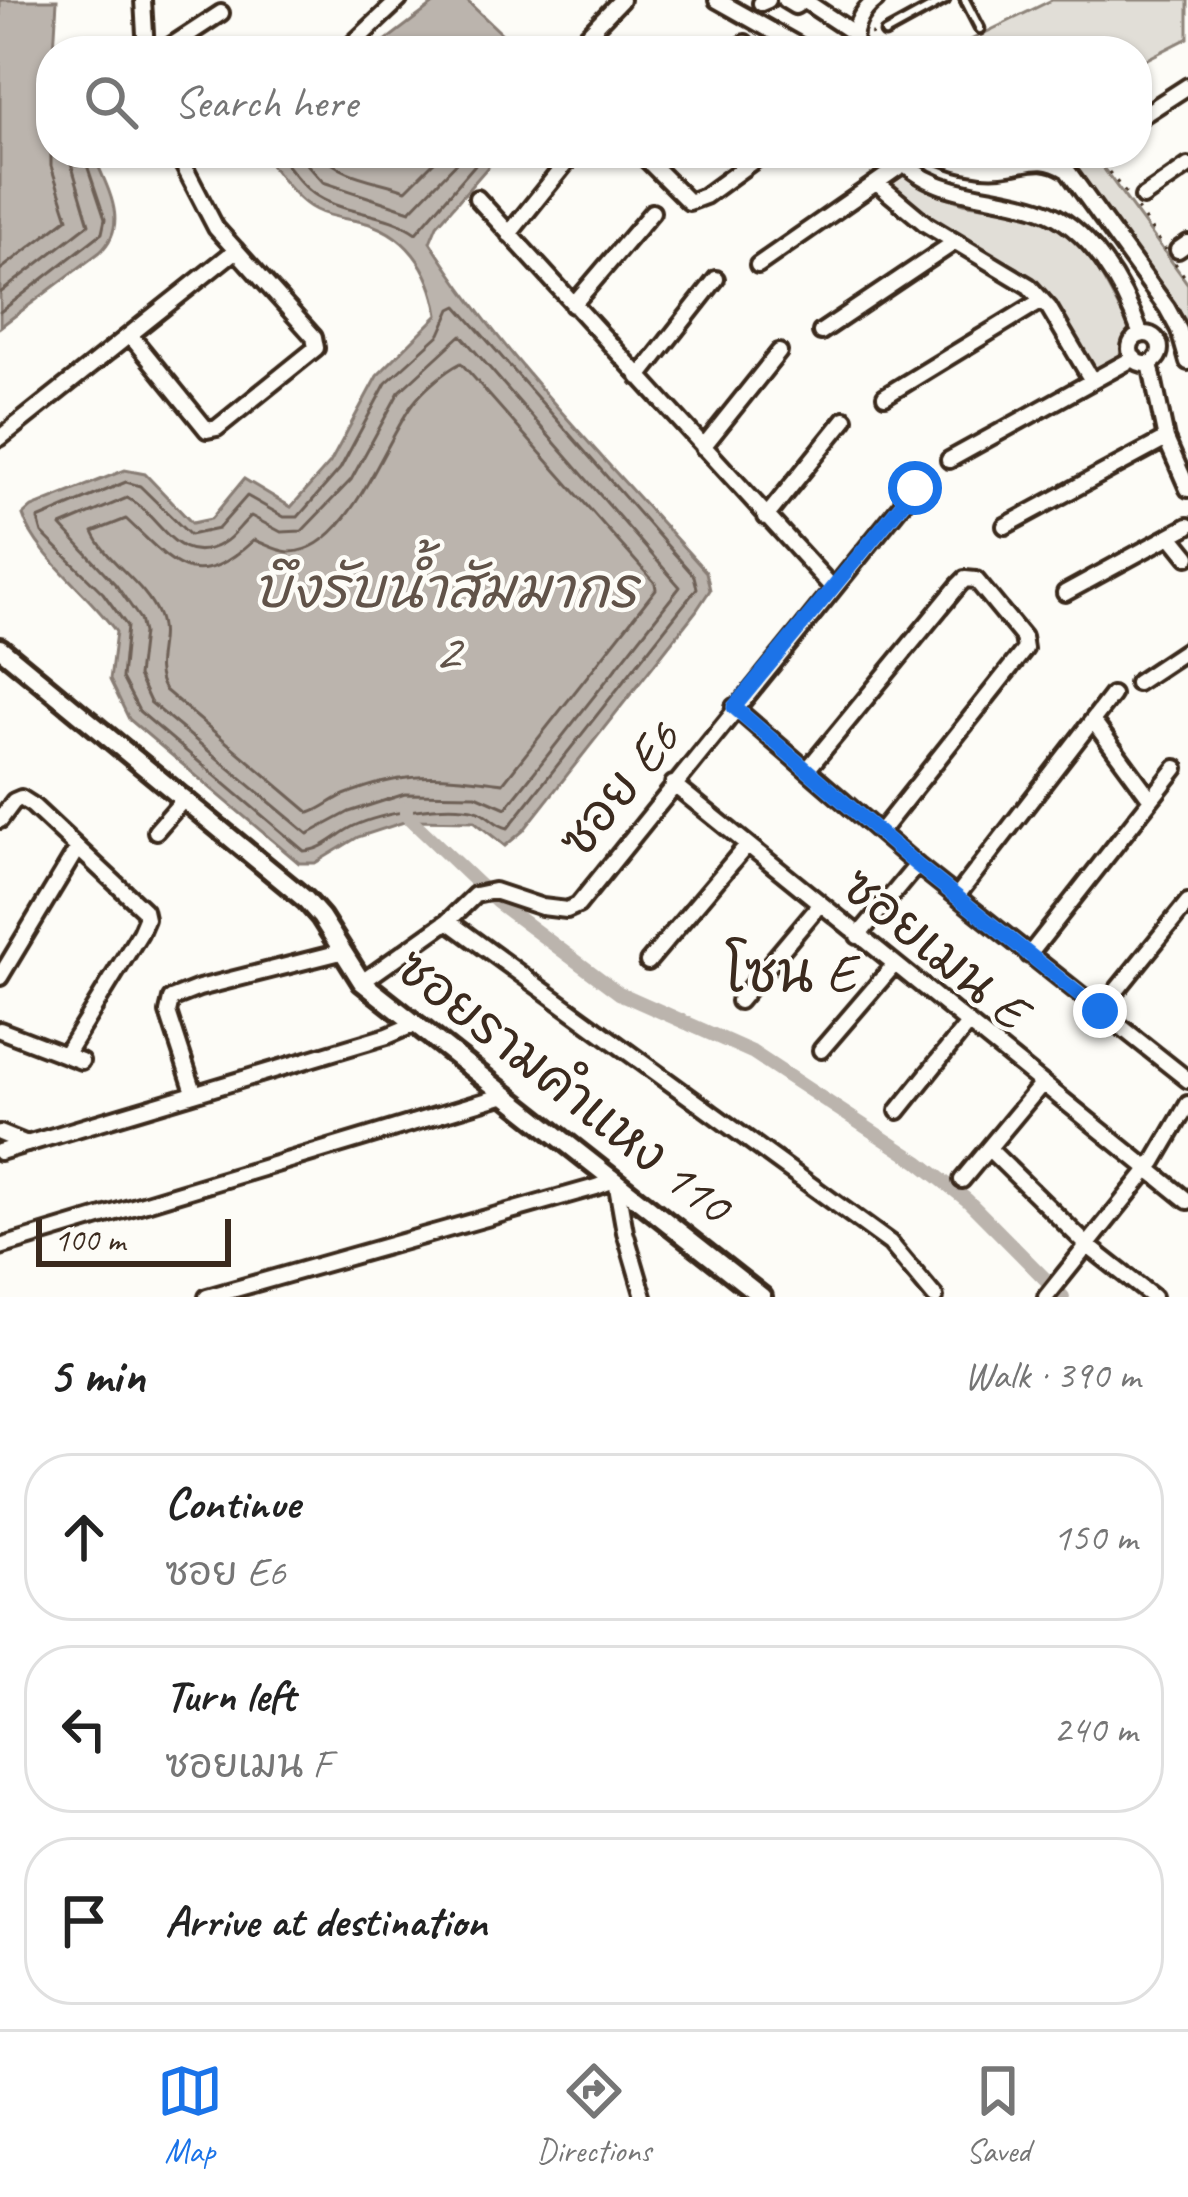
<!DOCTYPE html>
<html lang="en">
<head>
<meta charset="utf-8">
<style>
	body { margin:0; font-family:Caveat,"Playpen Sans Thai",sans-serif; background:#f2f2f2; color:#222 }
	.scale { position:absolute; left:36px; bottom:30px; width:195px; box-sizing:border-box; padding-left:12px; border:6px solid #3b2a1e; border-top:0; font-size:33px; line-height:42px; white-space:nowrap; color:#3b2a1e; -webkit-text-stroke:9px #fdfcf7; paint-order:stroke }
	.stop { position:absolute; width:36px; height:36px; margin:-27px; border:9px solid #1a73e8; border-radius:50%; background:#fff }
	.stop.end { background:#1a73e8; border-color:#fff; box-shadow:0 3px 12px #0008 }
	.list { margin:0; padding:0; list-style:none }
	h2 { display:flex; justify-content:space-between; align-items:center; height:156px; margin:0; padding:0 48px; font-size:51px }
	h2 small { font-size:39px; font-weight:400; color:#767676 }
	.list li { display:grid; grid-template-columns:78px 1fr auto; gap:36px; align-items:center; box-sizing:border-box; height:168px; margin:0 24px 24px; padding:0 24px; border:3px solid #e0e0e0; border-radius:48px }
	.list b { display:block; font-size:45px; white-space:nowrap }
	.list p { margin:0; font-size:39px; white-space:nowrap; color:#767676 }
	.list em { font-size:39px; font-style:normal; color:#767676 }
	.icon { flex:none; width:66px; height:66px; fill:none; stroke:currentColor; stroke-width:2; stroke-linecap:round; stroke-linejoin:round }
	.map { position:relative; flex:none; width:1188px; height:1297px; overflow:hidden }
	.search { position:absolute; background:#fff; box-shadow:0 3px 9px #0004; left:36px; right:36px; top:36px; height:132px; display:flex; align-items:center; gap:30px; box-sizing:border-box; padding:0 42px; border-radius:48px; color:#767676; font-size:45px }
	.sheet { height:732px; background:#fff }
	nav { display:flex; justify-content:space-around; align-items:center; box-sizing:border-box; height:168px; border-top:3px solid #e0e0e0; background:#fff; font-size:33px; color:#767676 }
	nav a { display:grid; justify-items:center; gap:6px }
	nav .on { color:#1a73e8 }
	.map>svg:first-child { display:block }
</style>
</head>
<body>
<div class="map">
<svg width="1188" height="1297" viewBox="0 0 1188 1297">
	<rect width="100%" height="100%" fill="#fdfcf7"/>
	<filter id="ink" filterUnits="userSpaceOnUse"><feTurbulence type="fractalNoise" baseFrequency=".00833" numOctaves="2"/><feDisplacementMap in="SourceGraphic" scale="24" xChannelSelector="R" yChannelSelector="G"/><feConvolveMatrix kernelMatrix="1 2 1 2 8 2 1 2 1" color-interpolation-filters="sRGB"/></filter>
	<g filter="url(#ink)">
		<path fill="#e1ded7" stroke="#8e847a" stroke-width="3" d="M1052 0H1188V38L1137 64V51H948Z
			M1058 153H1090L1104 169 1188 284V324L1068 160Z
			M904 175C924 187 942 197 964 203 994 210 1030 206 1057 224 1092 247 1112 297 1132 333L1122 360 1093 372 1063 316 1018 268 955 234 889 185Z"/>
		<path fill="#bbb4ad" stroke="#887d74" stroke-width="3" d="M0 0H57L54 51H51V153H93C106 187 131 223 100 252L0 327Z
			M439 0H466L520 51H372Z
			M261 153H500L437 225 430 242C507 362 612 466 706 572L710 590 696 611 523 831 505 846 474 821 410 820 358 837 315 863H299L129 719 110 680 116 632C89 593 36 556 23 515L32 507 125 470 145 474 192 523 211 519 244 479 291 507 330 463 377 376 438 315C431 269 406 231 358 221 340 218 320 215 305 203 289 191 275 169 261 153Z"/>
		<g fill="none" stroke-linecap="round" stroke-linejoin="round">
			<path stroke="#6e6157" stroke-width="3" d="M277 153C289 167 301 186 317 196 347 215 386 212 416 233L485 153
				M297 153 323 182 410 211 466 153
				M321 153C342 178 376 179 406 190L443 153
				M0 270 68 218 51 166V144
				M0 293 89 224 68 153
				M457 306 694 576 697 588 508 828C495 826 488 813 476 810 446 802 382 813 354 826 337 834 324 850 304 851L139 711 122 678 127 626 103 593 42 533 38 519 126 482 140 486 190 535 218 529 247 496 284 517H298L340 469 386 383 440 334 451 309Z
				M0 312 102 233 105 219 83 153
				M461 335 680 587 506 808 476 795 405 794 349 812 308 834 150 702 138 676 143 633 140 619 116 585 61 526 127 498C161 515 176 571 223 543 234 537 241 524 251 516L281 532 302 531 351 480 399 392Z
				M461 363 655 583 656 589 503 783C440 775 406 770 344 795 332 800 322 809 310 813L165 690C149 663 169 642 158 615 144 582 106 562 93 532L126 519C174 564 193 596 254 540 266 544 276 551 289 552 347 553 384 443 412 405 423 390 445 371 461 363Z"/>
			<path stroke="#bbb4ad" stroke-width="14" d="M406 808V815L497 902 619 993 752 1052 919 1162 967 1200 1063 1297"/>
			<g stroke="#3b2a1e" stroke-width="15">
				<path id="service" d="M965 0 980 29
					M885 33 945 0"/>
			</g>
			<g stroke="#3b2a1e" stroke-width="22">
				<path id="minor" d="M143 0 146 51
					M717 0 808 51
					M785 0 795 6 805 0
					M805 1 855 34
					M761 3 768 0
					M163 51 221 13
					M345 51 399 0
					M572 51 621 0
					M736 51 745 43
					M855 51C851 31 860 12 876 0
					M1137 119 1188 86
					M640 153 689 202 705 196 764 153
					M895 153C930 198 989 192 1039 209 1090 226 1124 287 1141 335
					M935 153C954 163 979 169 1001 167 1029 164 1041 154 1067 170L1167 308 1179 330 1188 362
					M878 184 926 224 1029 286 1049 308 1091 379
					M1143 197 1188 166
					M477 198 832 587
					M509 234 574 153
					M1178 250 1188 243
					M758 265 903 164
					M573 305 652 212
					M821 332 955 242
					M1130 349a15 15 0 1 1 30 0a15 15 0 1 1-30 0Z
					M130 335 207 430 217 428 316 348 314 337 216 228 177 153
					M1150 363 1166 439 1188 489
					M639 377 716 279
					M885 396 1042 300
					M0 438 236 250
					M703 447 779 352
					M949 460 1134 358
					M766 517 845 419
					M1005 526 1166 439
					M1171 536 1188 557
					M1065 593 1188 526
					M1137 683 1188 649
					M734 707 917 865 1188 1080
					M1094 722 1150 798
					M807 770 959 585 965 579 976 580 1023 637 1025 649 880 832
					M673 784 1188 1201
					M0 820 14 801 21 798 32 805 144 910 146 919 140 933 65 1055
					M156 831 184 799
					M957 896 1112 695
					M448 921 890 1243 935 1297
					M858 936 917 865
					M1029 955 1176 768
					M648 962 747 845
					M0 977 77 849
					M362 982 448 921 475 895 494 891 542 907 567 910 578 905 915 488
					M739 1001 820 904
					M1100 1011 1188 902
					M0 1030 81 1061
					M821 1050 894 965
					M194 1092 168 1012 171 999 199 988 341 952
					M898 1111 967 1025
					M0 1133 27 1144
					M989 1149 1088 1246 1153 1297
					M0 1152 387 1036 415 1024
					M962 1180 1041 1085
					M616 1181 625 1232 644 1297
					M0 1247 505 1095
					M207 1297 596 1187 609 1182 611 1177
					M1046 1297 1154 1162 1188 1104"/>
			</g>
			<g stroke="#3b2a1e" stroke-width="26">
				<path id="tertiary" d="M0 648 306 900 321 917 362 982 762 1297"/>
			</g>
			<path stroke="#3b2a1e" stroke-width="3" stroke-dasharray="3 9" stroke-linecap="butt" d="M871 33 882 51
				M1094 153 1128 196
				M1137 209 1166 250
				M1175 263 1188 281"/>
			<use href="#service" stroke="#fdfcf7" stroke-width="6"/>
			<use href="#minor" stroke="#fdfcf7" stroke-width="14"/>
			<use href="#tertiary" stroke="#fdfcf7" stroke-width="16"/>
		</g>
	</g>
	<g fill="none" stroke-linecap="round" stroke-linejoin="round" filter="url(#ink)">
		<path stroke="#1a73e8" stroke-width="15" d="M915 488 734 707 917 865 1100 1011"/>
	</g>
	<g text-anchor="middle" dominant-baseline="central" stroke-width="9" stroke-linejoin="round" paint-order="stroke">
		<g font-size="51" fill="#3b2a1e" stroke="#fdfcf7">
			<text transform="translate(619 789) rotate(-51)">ซอย E6</text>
			<text transform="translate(935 948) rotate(39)">ซอยเมน E</text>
			<text transform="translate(564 1086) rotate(38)">ซอยรามคำแหง 110</text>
		</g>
		<g font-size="54" font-style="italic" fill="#615349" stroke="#fdfcf7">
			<text x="445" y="589">บึงรับน้ำสัมมากร<tspan x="445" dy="62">2</tspan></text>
		</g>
		<g font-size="54" fill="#3b2a1e" stroke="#fdfcf7">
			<text x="790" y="973">โซน E</text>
		</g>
	</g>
</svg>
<div class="scale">100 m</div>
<div class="stop" style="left:915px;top:488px"></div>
<div class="stop end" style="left:1100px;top:1011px"></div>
<div class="search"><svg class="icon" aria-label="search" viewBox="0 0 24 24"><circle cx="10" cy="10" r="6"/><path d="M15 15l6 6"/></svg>Search here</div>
</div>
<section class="sheet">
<h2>5 min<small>Walk · 390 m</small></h2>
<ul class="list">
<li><svg class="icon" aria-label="ahead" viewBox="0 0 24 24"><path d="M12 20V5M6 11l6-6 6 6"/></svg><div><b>Continue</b><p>ซอย E6</p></div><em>150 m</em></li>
<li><svg class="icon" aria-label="left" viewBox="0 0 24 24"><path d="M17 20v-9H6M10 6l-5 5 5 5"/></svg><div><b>Turn left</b><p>ซอยเมน F</p></div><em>240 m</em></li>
<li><svg class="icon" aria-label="arrive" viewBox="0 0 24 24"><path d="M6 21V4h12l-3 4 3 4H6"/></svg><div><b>Arrive at destination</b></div></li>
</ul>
</section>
<nav>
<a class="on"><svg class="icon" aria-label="map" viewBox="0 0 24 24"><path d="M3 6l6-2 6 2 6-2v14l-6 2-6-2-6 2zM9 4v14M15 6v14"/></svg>Map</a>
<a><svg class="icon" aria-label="directions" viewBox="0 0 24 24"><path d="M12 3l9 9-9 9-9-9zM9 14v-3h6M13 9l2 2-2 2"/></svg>Directions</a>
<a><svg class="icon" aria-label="saved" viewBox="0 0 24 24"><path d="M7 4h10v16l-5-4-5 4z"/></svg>Saved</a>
</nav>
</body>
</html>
